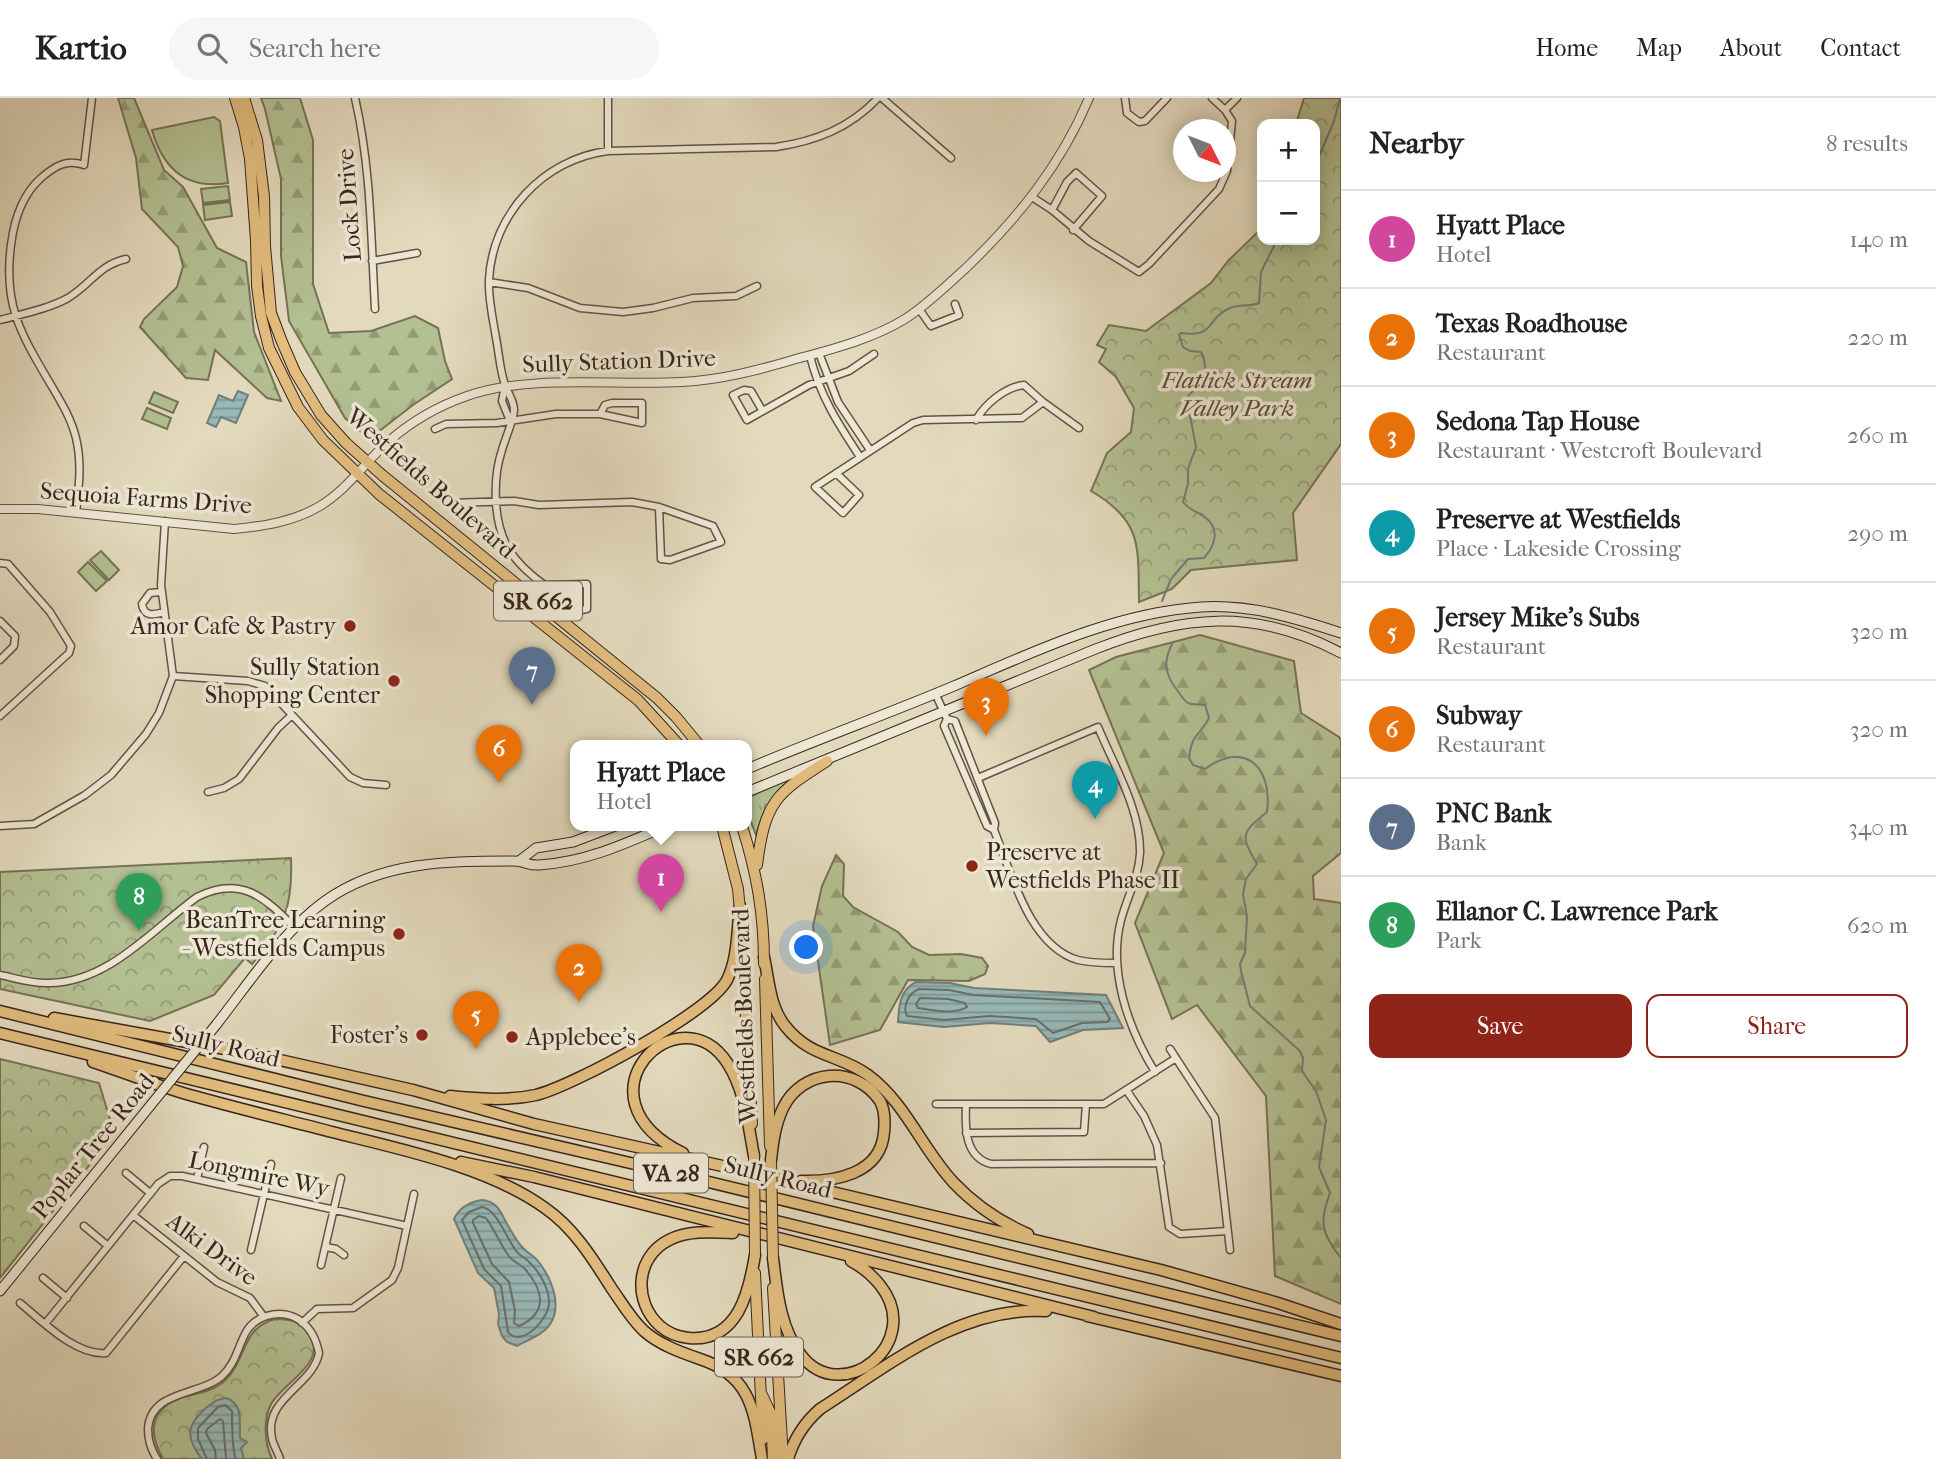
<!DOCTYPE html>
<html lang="en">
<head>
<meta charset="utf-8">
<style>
	body { margin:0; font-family:"IM FELL French Canon",serif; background:#f6f6f6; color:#222 }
	.controls { position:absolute; right:21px; top:21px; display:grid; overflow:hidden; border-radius:14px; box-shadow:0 4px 18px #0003 }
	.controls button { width:63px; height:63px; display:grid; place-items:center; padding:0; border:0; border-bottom:2px solid #e0e0e0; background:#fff; color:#222; font:35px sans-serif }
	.compass { position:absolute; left:1173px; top:21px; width:63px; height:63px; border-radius:50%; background:#fff; box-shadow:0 4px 18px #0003; rotate:132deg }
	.you { position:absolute; left:807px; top:850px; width:24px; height:24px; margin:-18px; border:5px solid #fff; border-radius:50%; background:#1a73e8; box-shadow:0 0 0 10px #1a73e833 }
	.badge { display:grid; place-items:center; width:46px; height:46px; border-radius:50%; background:#8f2418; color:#fff; font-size:23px; font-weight:700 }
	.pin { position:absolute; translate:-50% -58px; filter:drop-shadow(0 2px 4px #0008) }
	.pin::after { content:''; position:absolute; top:37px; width:24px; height:21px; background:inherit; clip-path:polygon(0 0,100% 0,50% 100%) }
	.popup { position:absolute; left:570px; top:642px; width:182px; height:91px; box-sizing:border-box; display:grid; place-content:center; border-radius:14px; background:#fff; filter:drop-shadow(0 2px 5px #0005); font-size:23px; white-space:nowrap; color:#767676 }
	.popup b { font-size:26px; color:#222 }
	.popup::after { content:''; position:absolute; left:50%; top:100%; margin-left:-14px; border:14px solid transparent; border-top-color:#fff }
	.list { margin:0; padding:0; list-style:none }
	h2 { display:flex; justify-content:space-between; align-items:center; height:91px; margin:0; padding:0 28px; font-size:30px }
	h2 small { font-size:23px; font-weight:400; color:#767676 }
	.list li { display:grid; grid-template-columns:46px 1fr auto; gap:21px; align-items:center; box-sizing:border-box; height:98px; padding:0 28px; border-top:2px solid #e0e0e0 }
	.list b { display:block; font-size:26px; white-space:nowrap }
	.list p { margin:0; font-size:23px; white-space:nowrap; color:#767676 }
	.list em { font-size:23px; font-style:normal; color:#767676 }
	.actions { display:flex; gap:14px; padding:21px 28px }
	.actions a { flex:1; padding:16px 0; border:2px solid #8f2418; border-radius:14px; text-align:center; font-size:24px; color:#8f2418 }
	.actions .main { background:#8f2418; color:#fff }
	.icon { flex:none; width:38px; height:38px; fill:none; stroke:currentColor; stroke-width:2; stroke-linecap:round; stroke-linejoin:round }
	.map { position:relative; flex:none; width:1341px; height:1361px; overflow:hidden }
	header { display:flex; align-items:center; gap:42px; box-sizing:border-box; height:98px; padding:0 35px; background:#fff; border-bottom:2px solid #e0e0e0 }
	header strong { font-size:33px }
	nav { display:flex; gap:38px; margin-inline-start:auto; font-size:24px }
	.search { width:490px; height:63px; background:#f6f6f6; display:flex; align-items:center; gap:18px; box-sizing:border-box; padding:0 24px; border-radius:38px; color:#767676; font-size:26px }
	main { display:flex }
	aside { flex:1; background:#fff }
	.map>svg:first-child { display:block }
</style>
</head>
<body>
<header>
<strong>Kartio</strong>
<div class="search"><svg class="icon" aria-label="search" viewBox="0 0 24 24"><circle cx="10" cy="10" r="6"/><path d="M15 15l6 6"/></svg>Search here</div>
<nav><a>Home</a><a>Map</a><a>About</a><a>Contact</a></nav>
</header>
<main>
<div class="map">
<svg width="1341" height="1361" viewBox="0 0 1341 1361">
	<defs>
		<pattern id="grass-tufts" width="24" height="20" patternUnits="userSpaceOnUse" patternTransform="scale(1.75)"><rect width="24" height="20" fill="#b3c092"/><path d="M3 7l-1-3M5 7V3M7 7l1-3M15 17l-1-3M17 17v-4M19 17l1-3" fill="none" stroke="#939c76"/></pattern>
		<pattern id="forest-firs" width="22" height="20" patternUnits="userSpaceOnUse" patternTransform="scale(1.75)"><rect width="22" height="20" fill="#b3c092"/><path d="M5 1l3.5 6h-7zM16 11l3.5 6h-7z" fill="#939c76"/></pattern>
		<pattern id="park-crowns" width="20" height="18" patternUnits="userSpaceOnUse" patternTransform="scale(1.75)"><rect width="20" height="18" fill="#b3c092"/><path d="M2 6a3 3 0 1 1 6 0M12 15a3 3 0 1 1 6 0" fill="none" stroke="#939c76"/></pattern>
		<pattern id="water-rules" width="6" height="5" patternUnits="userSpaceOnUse" patternTransform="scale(1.75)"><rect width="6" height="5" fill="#97b9b8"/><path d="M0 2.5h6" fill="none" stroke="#7c9695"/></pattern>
	</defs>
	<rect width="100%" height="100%" fill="#e3dabd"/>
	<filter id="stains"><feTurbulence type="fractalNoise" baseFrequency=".00286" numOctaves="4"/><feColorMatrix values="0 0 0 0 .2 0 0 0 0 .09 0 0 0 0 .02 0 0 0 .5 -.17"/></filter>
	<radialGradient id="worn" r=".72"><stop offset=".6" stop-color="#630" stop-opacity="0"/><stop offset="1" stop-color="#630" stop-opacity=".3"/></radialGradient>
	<path fill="url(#grass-tufts)" stroke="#767257" stroke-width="2" d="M791 680C773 697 762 714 756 737L747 713V700Z"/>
	<path fill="url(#forest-firs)" stroke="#767257" stroke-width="2" d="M118 0H134L164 72 183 89 217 150 246 164 254 234 281 303 267 300 215 252 208 282 186 280 140 229 144 221 177 189 183 168 178 149 142 111 136 60Z
		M261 0H300L313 42V186L329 235 371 233 415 218 438 230 445 263 452 281 413 307 369 341 345 320 289 223 281 158V81L265 11Z
		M1200 537 1294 563 1301 615 1339 639 1341 642V755L1313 778 1314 801 1341 805V1206L1275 1178 1266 998 1197 907 1172 921 1135 825 1164 755 1089 572 1116 559Z
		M836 757 844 766 843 798 853 809 898 834 912 849 929 857 961 856 982 860 988 868 985 876 969 883 908 882 880 932 830 947 813 828 822 788Z"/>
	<path fill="url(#park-crowns)" stroke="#767257" stroke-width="2" d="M1304 0H1341V346L1293 415 1297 462 1191 472 1172 491 1139 504C1138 449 1143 423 1091 393L1107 355 1131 334 1134 310 1116 279 1099 264 1106 251 1097 247 1109 227 1146 233 1211 185 1228 163 1262 130V142H1315V26H1296Z
		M291 760C293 811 284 827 252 866L245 860 214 897 150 923 0 891V774Z
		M0 961 99 985 112 1028 117 1032 0 1180Z
		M275 1221C288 1221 300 1223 308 1234 331 1265 281 1285 270 1308 263 1325 265 1345 272 1361H163C155 1346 149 1330 159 1315 174 1294 203 1300 222 1285 248 1264 239 1231 275 1221Z"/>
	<path fill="#b3c092" stroke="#767257" stroke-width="2" d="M214 19 220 23 228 85C186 92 163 71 152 32Z
		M228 88 230 102 203 105 201 91Z
		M230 104 232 118 205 122 203 107Z
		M154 294 178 304 173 315 149 305Z
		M147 310 171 320 167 331 142 321Z
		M101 453 119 472 109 482 90 462Z
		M88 464 107 483 96 493 78 474Z"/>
	<path fill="url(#water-rules)" stroke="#717e7a" stroke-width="2" d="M238 293 248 297 236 325 221 319 216 329 207 325 219 297 233 303Z
		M916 884 950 885 974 890 1106 897 1123 930 1083 932 1050 944 1036 928 990 925 944 929 898 924C899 907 900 892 916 884Z
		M482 1102C498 1104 500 1113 507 1126 511 1133 516 1142 521 1148 526 1154 533 1157 538 1163 553 1182 567 1217 541 1235 535 1240 525 1243 517 1248L507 1244 502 1238 498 1226 499 1216 494 1190 478 1175 454 1121C459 1110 470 1104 482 1102Z
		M226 1300C244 1306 239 1324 240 1340L247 1344 241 1350 244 1361H202C185 1339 186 1327 207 1309 214 1304 217 1301 226 1300Z"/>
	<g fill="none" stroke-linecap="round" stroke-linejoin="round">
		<path stroke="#686f6a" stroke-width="2" d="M919 891 949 892 973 897 1100 904 1110 921 1107 924 1082 925 1053 935 1036 921 989 918 944 922 907 918C902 908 909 895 919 891Z
			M920 900 948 901 965 905 967 909C954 917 934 912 918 910L916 906Z
			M482 1109C497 1111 507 1142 517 1154 520 1158 526 1160 529 1164 539 1173 548 1189 549 1202 551 1220 521 1251 508 1234L501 1188 484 1171 462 1122 469 1114Z
			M479 1118 486 1120C494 1131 500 1145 508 1157 512 1163 520 1166 525 1171 544 1193 548 1215 519 1228L514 1225 515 1213 509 1184 492 1166 473 1125V1122Z
			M207 1361 198 1341V1330L218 1309 225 1307 232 1313C232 1324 232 1353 236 1361
			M216 1361 215 1352 206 1335 207 1331 220 1321 223 1323 226 1361"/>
		<path stroke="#717e7a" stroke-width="2" d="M1315 68 1334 23 1340 0
			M1162 503 1171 481 1188 461 1204 460C1214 449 1221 432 1206 420 1199 414 1190 413 1183 404L1188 386V371L1196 349 1187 302C1190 292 1197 291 1202 283 1206 275 1206 261 1201 254L1190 253 1183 249 1179 237 1181 235C1216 240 1205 221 1230 210 1240 206 1250 209 1259 205L1261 174 1277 142
			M1173 544C1163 563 1164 575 1177 592 1180 596 1183 602 1188 605 1193 607 1199 606 1205 607L1209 620C1201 637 1192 634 1189 660L1193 667 1205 671C1246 641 1273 671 1267 714 1241 735 1240 737 1257 766L1246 781 1243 796 1247 819 1245 855 1240 866 1241 873 1250 908 1300 953 1303 960 1302 973 1316 993 1326 1022 1319 1069 1330 1095C1319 1124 1321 1135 1341 1160"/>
		<g stroke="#635244" stroke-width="9">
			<path id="minor" d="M355 0C371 69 371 140 375 211
				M608 0V53
				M882 0 951 60
				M1125 0 1127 15 1139 24 1145 23 1167 0
				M1225 12 1237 0
				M1032 99 1052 112 1089 143 1139 174 1149 166 1219 91 1227 73 1232 23 1225 12 1212 0
				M1052 112 1067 84 1076 75 1102 98 1073 132
				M372 163 417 155
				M489 184 528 190 580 210 623 214 653 210 693 200 736 198 757 188
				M919 211 931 228 959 217 955 206
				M0 222C22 216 48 211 68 200 91 186 99 167 126 161
				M819 255 838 304 870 352
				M810 258C820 298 837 324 860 359
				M505 288 502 303 510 323
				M762 312 751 293 744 292 733 297 747 322 809 287 849 273 874 256
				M976 322C985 306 1005 289 1024 287L1043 304
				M435 331 446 326 497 325 556 316H600L642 325V305H612L605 307 600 316
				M836 375 859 397 843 415 815 389 913 325 923 322 1022 320 1043 304 1079 330
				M450 405 514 403 539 407 632 404 659 409 713 428 721 444 670 462 661 461 659 409
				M76 414C79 389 82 365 76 340 71 320 61 304 51 287 21 236 3 208 11 147 14 122 22 97 41 80 55 68 66 61 84 67L92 0
				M0 465 8 466 50 514 71 548 69 555 0 618
				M546 487 587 486V511L581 512C556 494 520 475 506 446 493 420 493 379 502 352 505 341 514 321 514 312 514 302 508 296 505 287 500 273 499 255 496 240 493 221 488 201 489 182 492 117 543 61 608 53L776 49C816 43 850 30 878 0
				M161 494 150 495 142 506C144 519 153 517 164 514
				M0 523 15 538 14 548 0 562
				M173 578 248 583 265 588 350 679 363 685 386 687
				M935 595 947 621 944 628 987 728 994 732
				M947 621 955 623 995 725 994 732C1011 774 1029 848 1078 862 1090 865 1103 865 1116 865
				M978 680 1098 629C1114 668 1141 712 1140 755 1139 779 1127 799 1121 822 1108 873 1128 930 1155 974
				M208 694 224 690 239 681 278 630 292 617
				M0 728 34 726 85 697 111 677 146 636 159 615 173 578 161 487 165 423
				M0 877C15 880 33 886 49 885 108 885 153 831 197 799 241 777 264 799 294 829
				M1170 951 1215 1020 1230 1152
				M1127 993 1144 1018 1157 1047 1169 1129 1180 1136 1227 1133
				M936 1006H1104L1176 960
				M966 1006C965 1028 964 1059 991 1066L1161 1065
				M966 1035 1084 1034 1086 1006
				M126 1075 150 1095
				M197 1081 204 1049
				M133 1117 217 1184 250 1200 264 1219
				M84 1128 108 1148
				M326 1149 336 1151 344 1157
				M251 1152 271 1066
				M321 1167 341 1080
				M43 1180 67 1200
				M20 1205C42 1223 76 1258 106 1255L184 1158
				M302 1225 317 1211 353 1210 392 1182 398 1170 414 1096
				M45 1226 158 1086 170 1078H182L407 1128
				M157 1361C151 1352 148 1342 148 1331 150 1292 200 1298 222 1278 235 1266 237 1252 245 1236 254 1218 278 1211 296 1220 309 1227 316 1240 319 1255 313 1288 263 1300 272 1340 273 1347 278 1354 280 1361"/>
		</g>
		<g stroke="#635244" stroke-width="10">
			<path id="tertiary" d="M0 411H38L234 431C264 428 293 424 320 408 348 391 365 364 389 343 412 323 438 308 467 298 529 276 615 288 682 284 721 282 759 272 796 261 833 251 872 241 905 221 927 207 946 188 966 170 1018 120 1061 67 1089 0"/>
		</g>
		<g stroke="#38251c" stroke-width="11">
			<path id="secondary" d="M747 671C815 642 885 617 954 588 1033 554 1114 515 1201 509 1250 506 1295 520 1341 535
				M747 694 1093 552C1181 517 1255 509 1341 555
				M519 763 536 750 573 744 615 728
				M216 927C249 885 281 835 325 803 381 763 448 763 514 763 523 763 530 768 539 767 585 764 625 746 666 728
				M0 1193 150 1008"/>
		</g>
		<g stroke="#38251c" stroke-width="12">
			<path id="primary" d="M235 0 244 29 250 61 256 142 257 188 261 218 269 250 298 309 323 342 379 396 638 602 680 648
				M244 0 257 42 264 98 265 148 271 215 282 244 295 274 321 317 346 345 382 377 657 600 676 619 700 648
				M722 728 738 791 740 813
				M742 728C757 776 764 816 764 866
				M757 767C765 704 775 696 827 663
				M741 832 752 1026
				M765 881 770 1048
				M755 1175 763 1341
				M773 1190 783 1361
				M762 1297 771 1316 773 1361"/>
		</g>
		<g stroke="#38251c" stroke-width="13">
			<path id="motorway" d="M764 859C769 883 770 910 786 929 811 960 839 956 868 977 906 1005 922 1051 954 1085 975 1107 1000 1124 1028 1136
				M0 913 364 1003 639 1067 1341 1238
				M54 920 253 956 413 992 534 1026 718 1067 1161 1172 1278 1205 1341 1226
				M0 935 1341 1260
				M93 964C123 974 153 986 183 995 232 1009 282 1021 332 1034 400 1051 488 1069 545 1110 574 1130 593 1161 612 1191 622 1205 631 1221 644 1233 660 1247 680 1254 700 1261 752 1278 754 1314 762 1361
				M450 998C479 1001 508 1003 536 997 573 988 710 914 727 882 738 860 737 832 740 808
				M683 1055C569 999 680 890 728 966 745 993 748 1026 754 1058
				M771 1062C773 1044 775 1027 783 1010 802 971 855 966 880 1003 885 1012 885 1024 884 1034 881 1076 835 1084 801 1083
				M461 1064 534 1079 1094 1219
				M733 1135C712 1134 688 1132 669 1142 635 1159 633 1204 660 1228 668 1235 679 1239 689 1240 738 1244 749 1194 755 1157
				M773 1160C777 1193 780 1230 801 1257 841 1310 926 1245 880 1187 872 1177 862 1169 851 1163
				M1087 1218 1341 1278
				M788 1361C794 1340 804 1325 820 1311 889 1267 960 1208 1046 1213"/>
		</g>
		<use href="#minor" stroke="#ede7d4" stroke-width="6"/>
		<use href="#tertiary" stroke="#ede7d4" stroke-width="8"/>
		<use href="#secondary" stroke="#ede7d4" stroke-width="9"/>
		<use href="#primary" stroke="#e2bd7e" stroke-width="10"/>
		<use href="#motorway" stroke="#e2bd7e" stroke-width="10"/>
		<g stroke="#38251c" stroke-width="11" stroke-linecap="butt">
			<path id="secondary-bridge" d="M150 1008 216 927"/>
		</g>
		<g stroke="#38251c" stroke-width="12" stroke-linecap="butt">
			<path id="primary-bridge" d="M754 1058 755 1157
				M771 1062 773 1160"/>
		</g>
		<use href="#secondary-bridge" stroke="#ede7d4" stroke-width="9"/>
		<use href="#primary-bridge" stroke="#e2bd7e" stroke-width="10"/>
	</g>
	<g fill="#8f2418" stroke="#ede7d4" stroke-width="2.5">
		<circle cx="350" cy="528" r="7"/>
		<circle cx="394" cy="583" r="7"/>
		<circle cx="972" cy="768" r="7"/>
		<circle cx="399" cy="836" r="7"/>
		<circle cx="422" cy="937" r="7"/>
		<circle cx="512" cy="939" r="7"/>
	</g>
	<g text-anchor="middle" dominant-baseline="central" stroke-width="7" stroke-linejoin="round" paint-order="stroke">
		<g fill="#ede7d4" stroke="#6e5f53" stroke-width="2">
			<rect x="494" y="483.5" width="88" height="39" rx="5"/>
			<rect x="634" y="1055.5" width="74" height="39" rx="5"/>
			<rect x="715" y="1239.5" width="88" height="39" rx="5"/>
		</g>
		<g font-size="23" font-weight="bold" fill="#38251c">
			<text x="538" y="503">SR 662</text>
			<text x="671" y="1075">VA 28</text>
			<text x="759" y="1259">SR 662</text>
		</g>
		<g font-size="24" fill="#38251c" stroke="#ede7d4">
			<text transform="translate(349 107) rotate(-94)">Lock Drive</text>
			<text transform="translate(619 263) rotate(-2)">Sully Station Drive</text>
			<text transform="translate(431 385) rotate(41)">Westfields Boulevard</text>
			<text transform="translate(146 400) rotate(4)">Sequoia Farms Drive</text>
			<text transform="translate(744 918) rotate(-92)">Westfields Boulevard</text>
			<text transform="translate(226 948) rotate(14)">Sully Road</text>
			<text transform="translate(93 1048) rotate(-51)">Poplar Tree Road</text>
			<text transform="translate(259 1076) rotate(12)">Longmire Wy</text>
			<text transform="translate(778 1079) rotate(14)">Sully Road</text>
			<text transform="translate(212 1151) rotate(36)">Alki Drive</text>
		</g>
		<g font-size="24" font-style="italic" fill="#574c3a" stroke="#ede7d4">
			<text x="1237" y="282">Flatlick Stream<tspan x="1237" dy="28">Valley Park</tspan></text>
		</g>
		<g font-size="24" fill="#38251c" stroke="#ede7d4" text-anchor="end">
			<text x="336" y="528">Amor Cafe &amp; Pastry</text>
			<text x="380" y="569">Sully Station<tspan x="380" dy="28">Shopping Center</tspan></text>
			<text x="986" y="754" text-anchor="start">Preserve at<tspan x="986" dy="28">Westfields Phase II</tspan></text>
			<text x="385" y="822">BeanTree Learning<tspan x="385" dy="28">- Westfields Campus</tspan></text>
			<text x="408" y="937">Foster's</text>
			<text x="526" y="939" text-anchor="start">Applebee's</text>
		</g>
	</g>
	<rect width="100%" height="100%" filter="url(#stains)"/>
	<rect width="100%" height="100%" fill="url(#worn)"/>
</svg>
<div class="controls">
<button>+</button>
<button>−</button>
</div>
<svg class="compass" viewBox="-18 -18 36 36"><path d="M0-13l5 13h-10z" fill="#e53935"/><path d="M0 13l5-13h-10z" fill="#767676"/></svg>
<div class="you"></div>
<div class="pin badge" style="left:661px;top:814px;background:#d1479c">1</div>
<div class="popup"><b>Hyatt Place</b>Hotel</div>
<div class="pin badge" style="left:579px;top:904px;background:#e8710a">2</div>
<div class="pin badge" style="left:986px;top:638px;background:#e8710a">3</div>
<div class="pin badge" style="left:1095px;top:721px;background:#0f9aa8">4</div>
<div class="pin badge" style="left:476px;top:951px;background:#e8710a">5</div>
<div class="pin badge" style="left:499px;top:685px;background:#e8710a">6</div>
<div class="pin badge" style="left:532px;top:607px;background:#5c6f8a">7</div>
<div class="pin badge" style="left:139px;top:833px;background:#2e9e5b">8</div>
</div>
<aside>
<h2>Nearby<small>8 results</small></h2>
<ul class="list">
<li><span class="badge" style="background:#d1479c">1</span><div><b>Hyatt Place</b><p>Hotel</p></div><em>140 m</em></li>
<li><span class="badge" style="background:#e8710a">2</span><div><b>Texas Roadhouse</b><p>Restaurant</p></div><em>220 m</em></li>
<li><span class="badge" style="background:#e8710a">3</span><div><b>Sedona Tap House</b><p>Restaurant · Westcroft Boulevard</p></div><em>260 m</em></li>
<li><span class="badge" style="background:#0f9aa8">4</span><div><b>Preserve at Westfields</b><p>Place · Lakeside Crossing</p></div><em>290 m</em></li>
<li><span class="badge" style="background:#e8710a">5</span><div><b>Jersey Mike's Subs</b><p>Restaurant</p></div><em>320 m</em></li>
<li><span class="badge" style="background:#e8710a">6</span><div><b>Subway</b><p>Restaurant</p></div><em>320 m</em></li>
<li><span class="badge" style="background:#5c6f8a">7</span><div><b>PNC Bank</b><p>Bank</p></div><em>340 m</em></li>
<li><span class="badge" style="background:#2e9e5b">8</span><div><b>Ellanor C. Lawrence Park</b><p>Park</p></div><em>620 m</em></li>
</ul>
<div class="actions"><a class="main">Save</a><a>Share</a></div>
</aside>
</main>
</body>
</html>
